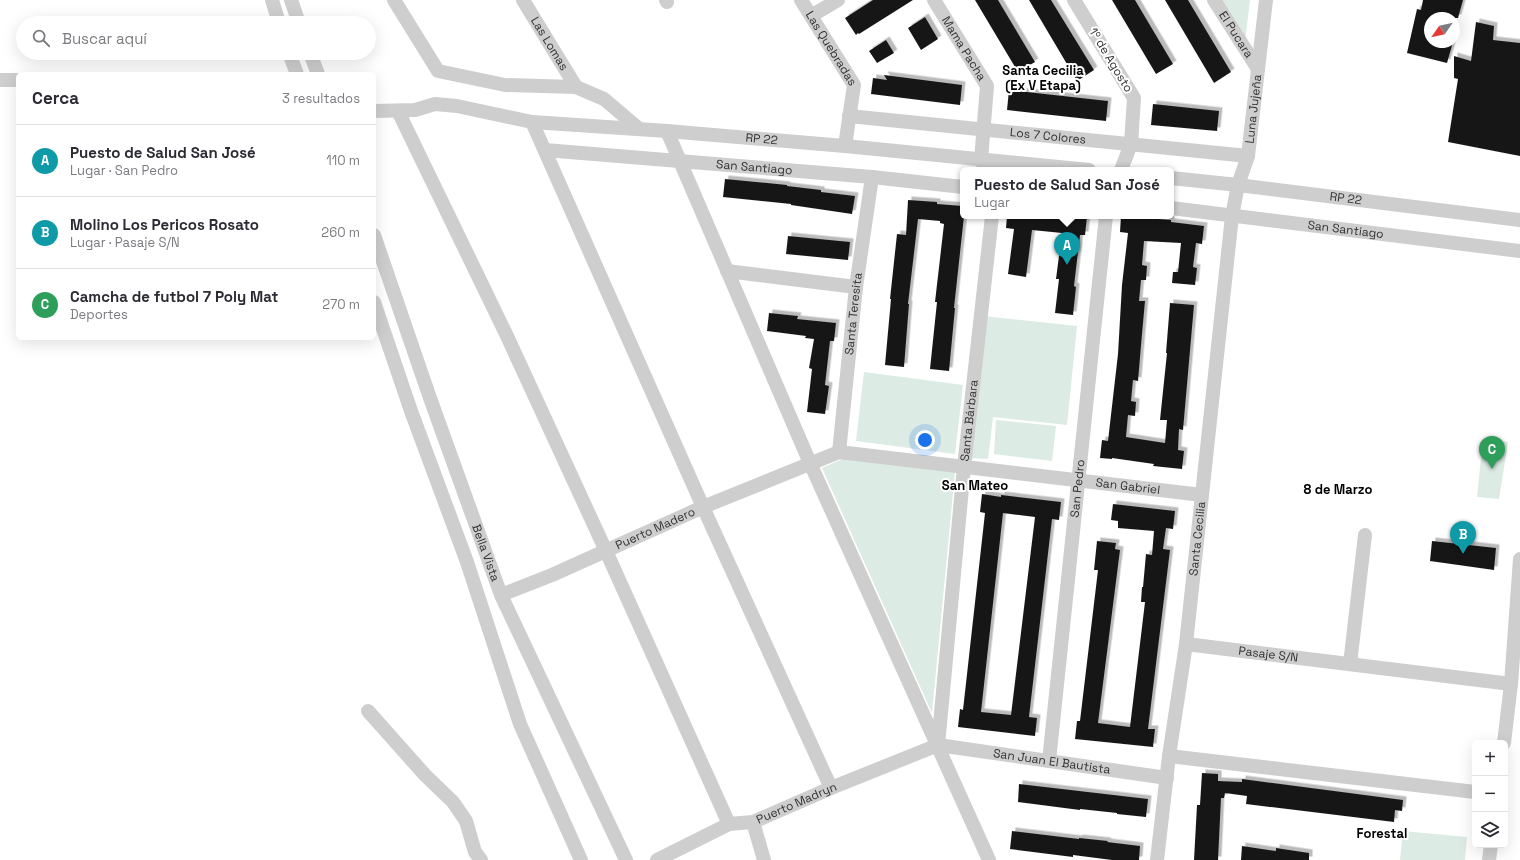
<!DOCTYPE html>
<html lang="es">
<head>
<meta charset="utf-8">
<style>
	body { margin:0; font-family:"Space Grotesk",sans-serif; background:#f7f7f7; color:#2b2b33 }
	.controls { position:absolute; right:12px; bottom:12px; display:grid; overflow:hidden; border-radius:6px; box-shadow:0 4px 16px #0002 }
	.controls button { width:36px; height:36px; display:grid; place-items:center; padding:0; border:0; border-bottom:1px solid #e1e1e2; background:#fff; color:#2b2b33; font:20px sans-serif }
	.compass { position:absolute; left:1424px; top:12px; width:36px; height:36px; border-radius:50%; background:#fff; box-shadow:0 4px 16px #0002; rotate:236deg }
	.you { position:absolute; left:925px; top:440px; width:14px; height:14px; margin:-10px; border:3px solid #fff; border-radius:50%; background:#1a73e8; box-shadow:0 0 0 6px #1a73e833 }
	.badge { display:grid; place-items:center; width:26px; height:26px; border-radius:50%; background:#111827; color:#fff; font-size:13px; font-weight:700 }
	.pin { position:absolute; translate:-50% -33px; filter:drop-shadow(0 1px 2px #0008) }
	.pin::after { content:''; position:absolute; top:21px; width:14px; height:12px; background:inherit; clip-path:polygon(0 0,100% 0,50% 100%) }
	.popup { position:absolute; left:960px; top:167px; width:214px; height:52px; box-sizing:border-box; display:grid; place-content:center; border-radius:6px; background:#fff; filter:drop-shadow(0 1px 3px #0005); font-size:13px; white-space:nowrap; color:#7c7c81 }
	.popup b { font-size:15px; color:#2b2b33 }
	.popup::after { content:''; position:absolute; left:50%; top:100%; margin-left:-8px; border:8px solid transparent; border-top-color:#fff }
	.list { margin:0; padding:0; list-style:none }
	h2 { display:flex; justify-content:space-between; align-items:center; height:52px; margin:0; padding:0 16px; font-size:17px }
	h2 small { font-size:13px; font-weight:400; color:#7c7c81 }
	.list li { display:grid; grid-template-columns:26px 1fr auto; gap:12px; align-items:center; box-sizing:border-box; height:72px; padding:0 16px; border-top:1px solid #e1e1e2 }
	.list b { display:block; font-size:15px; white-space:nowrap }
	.list p { margin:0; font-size:13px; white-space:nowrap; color:#7c7c81 }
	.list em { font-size:13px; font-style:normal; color:#7c7c81 }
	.icon { flex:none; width:22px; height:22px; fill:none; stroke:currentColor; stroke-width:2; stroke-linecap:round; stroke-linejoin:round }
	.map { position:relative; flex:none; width:1520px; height:860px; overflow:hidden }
	.search { position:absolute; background:#fff; box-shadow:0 4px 16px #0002; left:16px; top:16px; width:360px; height:44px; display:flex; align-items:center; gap:10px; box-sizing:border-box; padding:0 14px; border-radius:22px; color:#7c7c81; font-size:15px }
	.panel { position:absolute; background:#fff; box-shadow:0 4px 16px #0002; left:16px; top:72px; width:360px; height:268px; border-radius:6px }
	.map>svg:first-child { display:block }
</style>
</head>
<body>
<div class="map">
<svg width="1520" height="860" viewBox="0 0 1520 860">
	<defs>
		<filter id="shadow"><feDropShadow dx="3.5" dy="-3.5" stdDeviation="0" flood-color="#0004"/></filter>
	</defs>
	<rect width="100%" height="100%" fill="#fff"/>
	<path fill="#dcebe3" d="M1221 0H1250L1245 42Z
		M983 316 1077 326 1067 425 993 417 988 459 967 458Z
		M864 372 963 385 955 454 856 441Z
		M996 420 1056 426 1052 461 994 454Z
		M1483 439 1508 442 1499 499 1477 497Z
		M845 458 955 472 932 713 822 468Z
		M1403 831 1467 837 1465 860H1400Z"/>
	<path fill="#181818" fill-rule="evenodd" filter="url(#shadow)" d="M873 0H913L859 34 858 33 856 35 845 18Z
		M975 0H998L1035 62 1018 72Z
		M1029 0H1051L1094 70 1077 81Z
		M1112 0H1135L1173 64 1156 74Z
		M1165 0H1188L1231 72 1214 83Z
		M1423 0H1463L1458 18H1430V42H1453L1447 63 1407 53 1417 9 1421 10Z
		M925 17 938 39 921 50 908 28Z
		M1476 22 1494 26 1493 40 1520 43V156L1448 142 1458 79 1454 78V56L1471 61Z
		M886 40 894 53 877 63 869 51Z
		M884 75 962 85 960 105 871 94 873 78 887 80Z
		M1009 90 1108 101 1106 121 1007 110Z
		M1153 104 1219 111 1217 131 1151 125Z
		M725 179 787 185V186L821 190V192L855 196 852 214 791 205V204L723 197Z
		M908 200 937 202V204L963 206 964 216 954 308H955L949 371 930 369 937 302H935L944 224 940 223V221L918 219 908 304H909L904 367 885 365 891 299H890L897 234 906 235Z
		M1007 216 1087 217 1085 235H1080L1074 286 1076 287 1073 315 1055 313 1059 279H1056L1062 233 1032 230 1026 277 1008 274 1014 229 1006 228Z
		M1121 216 1171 220V222L1204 226 1202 244 1196 243 1193 267 1197 268 1195 285 1172 283 1173 272H1178L1181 243 1144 241 1142 265 1147 266 1146 280H1141L1139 301H1145L1142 334 1138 381 1133 380 1131 401 1136 402 1135 416 1128 415 1126 437 1165 443 1167 420H1160L1167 353H1166L1170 303 1194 305 1183 430 1179 429 1178 450 1184 451 1182 469 1153 466 1154 464 1112 458V459L1100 458 1102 440 1108 441 1118 354 1122 285 1128 233 1120 232Z
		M788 236 850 242 848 260 786 254Z
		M769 313 798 316 797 319 836 323 834 341H830L825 385 829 386 825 414 807 412 812 369 809 368 814 339 805 338 806 336 767 331Z
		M982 494 1001 497V495L1061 502 1059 520 1052 519 1029 717 1037 718 1035 736 958 727 960 709 963 710 985 513 980 512ZM1003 513 1035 517 1011 715 981 712Z
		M1113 504 1175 511 1173 529 1166 528 1163 549 1170 550 1148 729H1155L1153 747 1075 739 1077 721H1080L1098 570H1094L1097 541 1116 543 1115 549 1120 550 1098 723 1130 727 1145 602H1141L1142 587H1143L1146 554 1152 555 1154 531 1118 528V521L1111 520Z
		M1432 541 1496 548 1494 570 1430 561Z
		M1202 773 1218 774V781L1242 782V779L1403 800 1402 811 1395 810 1394 822 1246 804 1247 796 1225 793 1224 798H1221L1218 860H1194L1197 805H1200Z
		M1019 784 1148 799 1146 817 1117 814V813L1080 809V810L1018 802Z
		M1012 831 1079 839V838L1108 841 1107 842 1140 846 1139 860H1112L1073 855V857L1010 849Z
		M1242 846 1276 851V848L1309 853V860H1241Z"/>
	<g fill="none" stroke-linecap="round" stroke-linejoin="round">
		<g stroke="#cecece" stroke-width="14">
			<path d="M272 0 279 23"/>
			<path d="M291 0 299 23"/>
			<path d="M394 0 438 71 505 85 576 87 604 99 637 127"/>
			<path id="s1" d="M523 0 576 87"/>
			<path d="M666 0 667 2"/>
			<path id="s2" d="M801 0 854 85 845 146"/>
			<path id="s3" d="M934 0 987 86 981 160 986 170"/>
			<path d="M1074 0 1134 98 1131 144 1121 170"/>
			<path id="s4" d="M1214 0 1258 69"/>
			<path d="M811 16 838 0"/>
			<path d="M289 53 297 74"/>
			<path d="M310 53 318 74"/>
			<path d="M0 80H18"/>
			<path id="s5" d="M374 111 415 110 435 104 457 106 532 122 667 131 845 146 1089 170"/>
			<path d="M398 111 507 336 606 551 729 824"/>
			<path id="s6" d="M849 116 1248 156"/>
			<path d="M532 122 703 507 831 788"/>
			<path d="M667 131 810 463 989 860"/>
			<path id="s7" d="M545 150 872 177 963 187"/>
			<path id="s8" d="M1171 178 1238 185 1520 220"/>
			<path id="s9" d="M1171 208 1520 251"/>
			<path id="s10" d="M374 235 430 398 501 595 626 860"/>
			<path d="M727 271 856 287"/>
			<path d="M374 302 411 411 467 562 520 724 581 860"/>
			<path id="s11" d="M839 452 856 287 872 177"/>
			<path id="s12" d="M501 595 552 575 703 507 839 452 1202 495"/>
			<path id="s13" d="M1186 644 1511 684"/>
			<path d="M1350 664 1365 535"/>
			<path d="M368 711 425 775 453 802 466 821 475 852 481 860"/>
			<path d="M1504 743 1511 684 1520 559"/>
			<path id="s14" d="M938 745 964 467 992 216"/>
			<path d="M1169 756 1475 792"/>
			<path id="s15" d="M1049 761 1106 216"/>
			<path d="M753 822 764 860"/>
			<path id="s16" d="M657 860 729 824 753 822 831 788 938 745 1167 778"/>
			<path id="s17" d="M1157 860 1169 756 1186 644 1232 216 1238 185 1248 156 1266 0"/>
			<path d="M1489 860 1491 845"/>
		</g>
	</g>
	<g text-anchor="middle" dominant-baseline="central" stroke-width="4" stroke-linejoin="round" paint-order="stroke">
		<g font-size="12" fill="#313131" stroke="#fff">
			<text stroke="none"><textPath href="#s4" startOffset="41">El Pucara</textPath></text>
			<text stroke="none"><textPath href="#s1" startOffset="51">Las Lomas</textPath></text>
			<text stroke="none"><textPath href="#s2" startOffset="57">Las Quebradas</textPath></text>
			<text stroke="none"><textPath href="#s3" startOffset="57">Mama Pacha</textPath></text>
			<text transform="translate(1111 60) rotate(59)">1º de Agosto</text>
			<text stroke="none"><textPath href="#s17" startOffset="758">Luna Jujeña</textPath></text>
			<text stroke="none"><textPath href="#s6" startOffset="200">Los 7 Colores</textPath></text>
			<text stroke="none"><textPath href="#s5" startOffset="391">RP 22</textPath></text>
			<text stroke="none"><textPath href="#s7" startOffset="210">San Santiago</textPath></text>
			<text stroke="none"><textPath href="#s8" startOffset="176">RP 22</textPath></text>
			<text stroke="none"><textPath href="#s9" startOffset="176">San Santiago</textPath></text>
			<text stroke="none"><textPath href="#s11" startOffset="139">Santa Teresita</textPath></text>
			<text stroke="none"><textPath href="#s14" startOffset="326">Santa Bárbara</textPath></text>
			<text stroke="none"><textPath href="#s12" startOffset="658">San Gabriel</textPath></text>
			<text stroke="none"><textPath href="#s15" startOffset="274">San Pedro</textPath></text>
			<text stroke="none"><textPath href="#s12" startOffset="168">Puerto Madero</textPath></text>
			<text stroke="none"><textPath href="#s17" startOffset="324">Santa Cecilia</textPath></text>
			<text stroke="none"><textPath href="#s10" startOffset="337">Bella Vista</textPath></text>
			<text stroke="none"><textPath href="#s13" startOffset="83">Pasaje S/N</textPath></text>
			<text stroke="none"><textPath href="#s16" startOffset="420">San Juan El Bautista</textPath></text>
			<text stroke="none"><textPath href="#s16" startOffset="152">Puerto Madryn</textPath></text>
		</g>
		<g font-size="13" font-weight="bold" fill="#000" stroke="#fff">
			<text x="1043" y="70">Santa Cecilia<tspan x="1043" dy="15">(Ex V Etapa)</tspan></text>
			<text x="975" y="485">San Mateo</text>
			<text x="1338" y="489">8 de Marzo</text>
			<text x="1382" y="833">Forestal</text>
		</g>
	</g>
</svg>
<div class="controls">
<button>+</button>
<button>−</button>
<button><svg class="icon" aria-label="layers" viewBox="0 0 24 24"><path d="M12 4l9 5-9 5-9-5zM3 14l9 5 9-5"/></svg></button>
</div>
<svg class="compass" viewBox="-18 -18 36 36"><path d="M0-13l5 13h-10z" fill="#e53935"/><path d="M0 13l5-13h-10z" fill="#7c7c81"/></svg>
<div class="you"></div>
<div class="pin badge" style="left:1067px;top:265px;background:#0f9aa8">A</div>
<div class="popup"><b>Puesto de Salud San José</b>Lugar</div>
<div class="pin badge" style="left:1463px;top:554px;background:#0f9aa8">B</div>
<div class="pin badge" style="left:1492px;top:469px;background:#2e9e5b">C</div>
<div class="search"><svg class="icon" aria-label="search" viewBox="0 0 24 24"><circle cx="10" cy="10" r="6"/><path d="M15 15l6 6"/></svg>Buscar aquí</div>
<section class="panel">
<h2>Cerca<small>3 resultados</small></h2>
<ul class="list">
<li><span class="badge" style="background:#0f9aa8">A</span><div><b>Puesto de Salud San José</b><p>Lugar · San Pedro</p></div><em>110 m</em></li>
<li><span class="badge" style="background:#0f9aa8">B</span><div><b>Molino Los Pericos Rosato</b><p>Lugar · Pasaje S/N</p></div><em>260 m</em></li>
<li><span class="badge" style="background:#2e9e5b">C</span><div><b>Camcha de futbol 7 Poly Mat</b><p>Deportes</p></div><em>270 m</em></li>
</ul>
</section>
</div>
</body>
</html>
